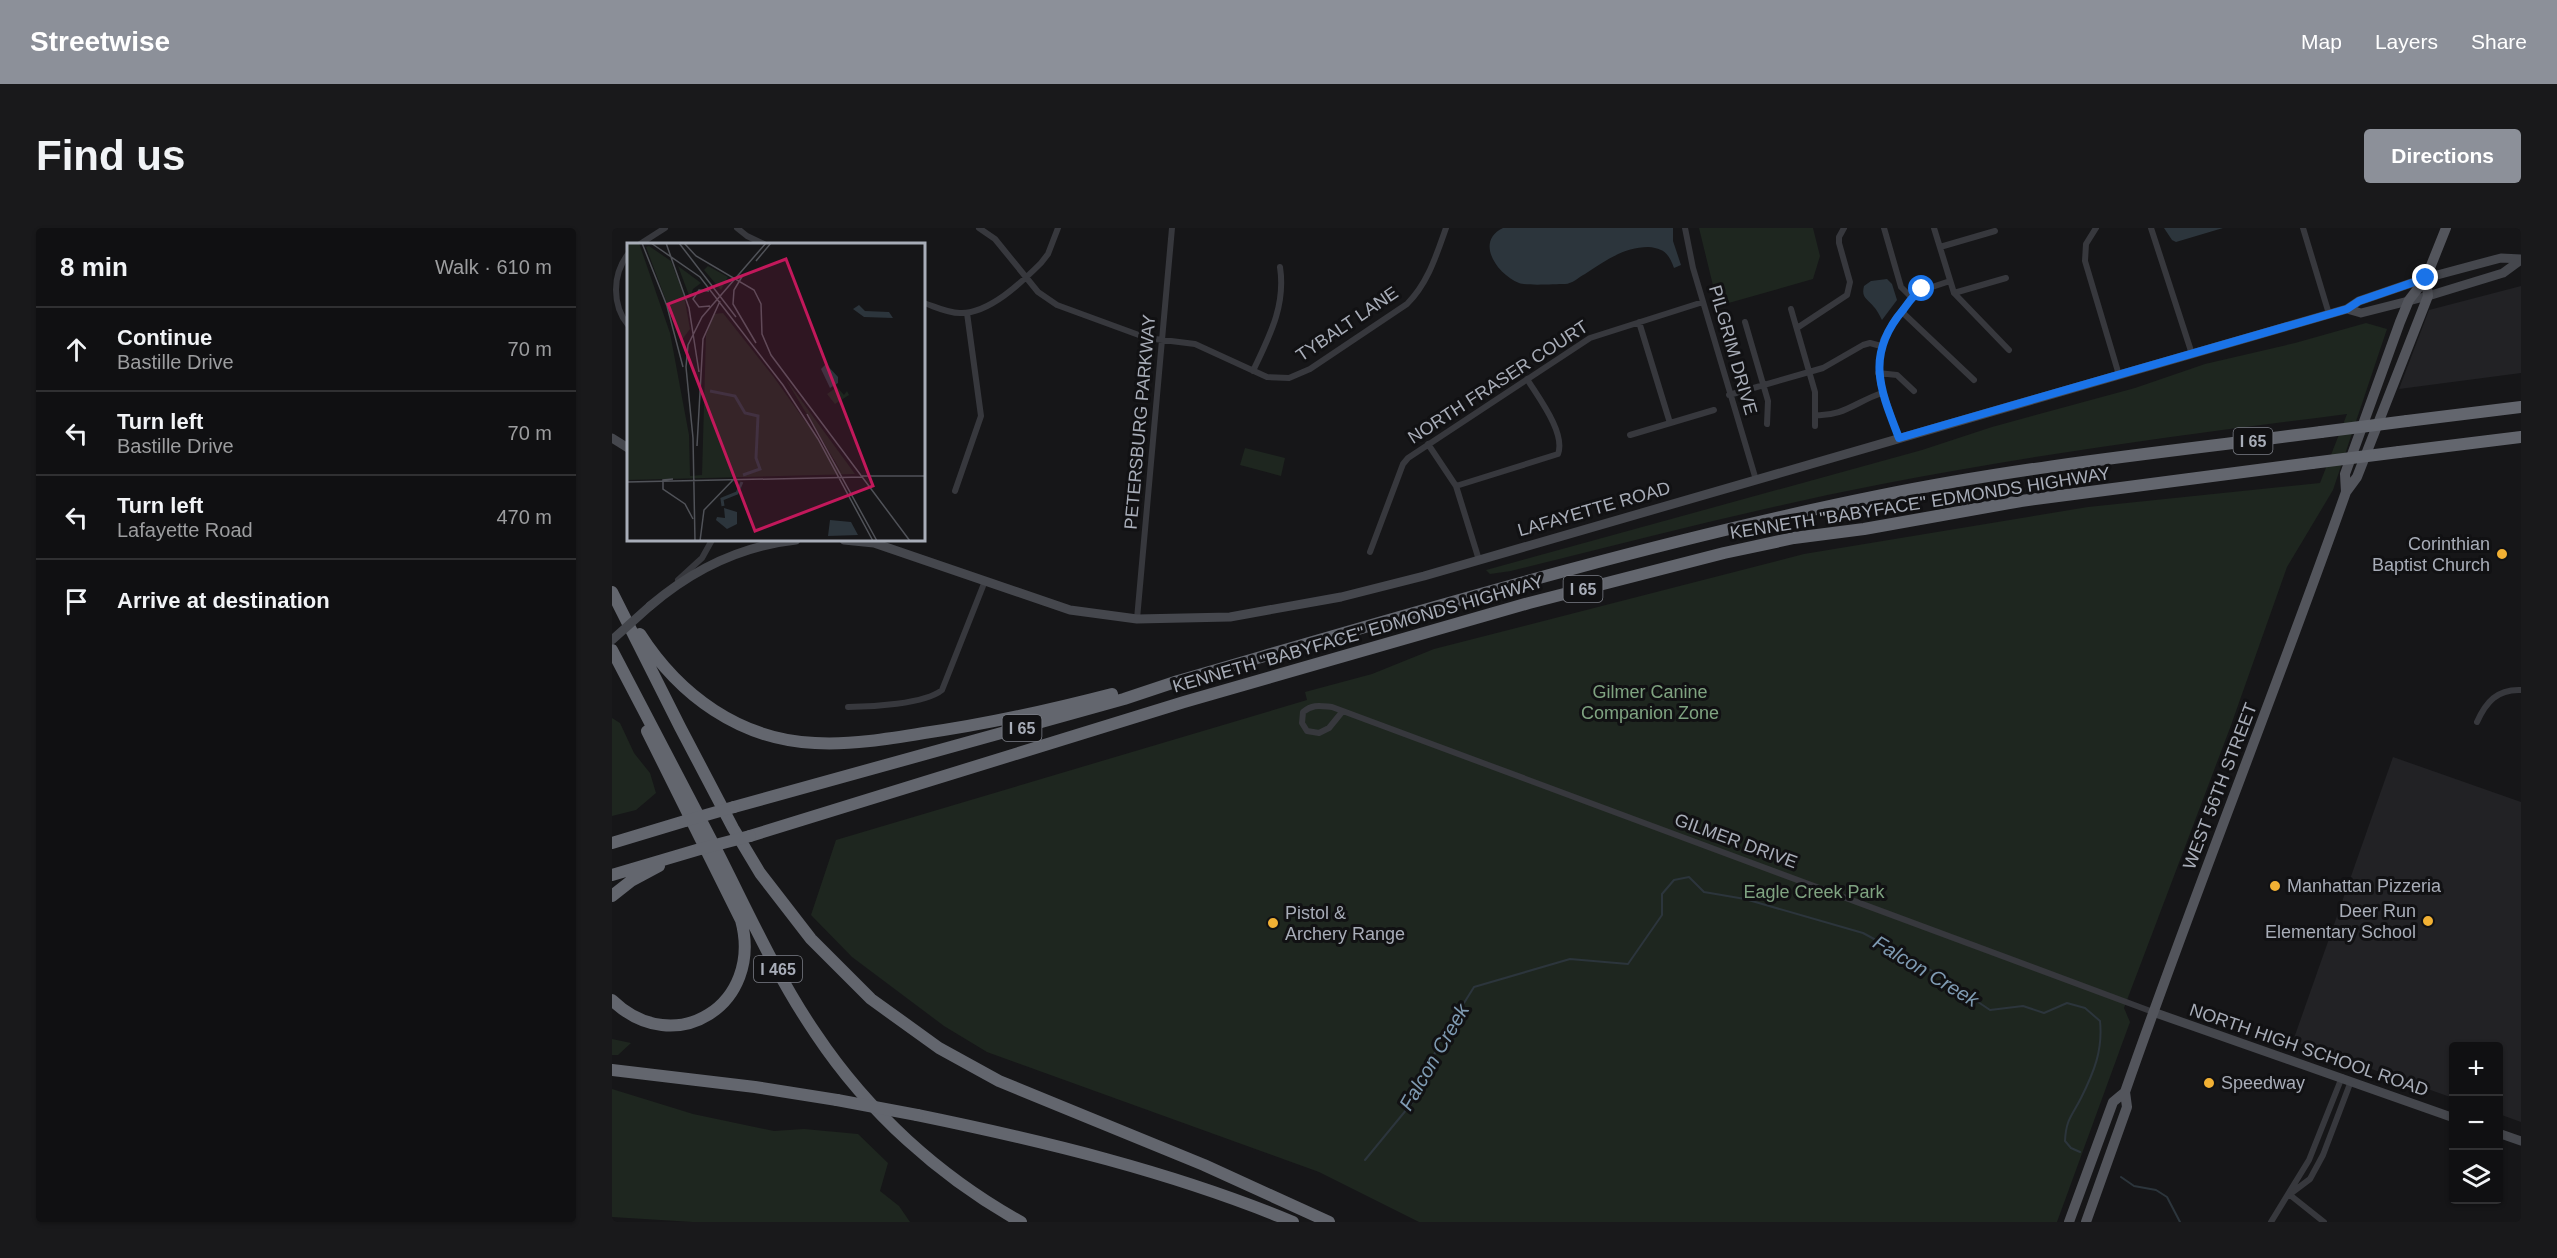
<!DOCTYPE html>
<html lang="en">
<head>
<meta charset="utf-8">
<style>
	body { margin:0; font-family:Helvetica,sans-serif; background:#19191b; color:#f1f3f6 }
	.controls { position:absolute; right:18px; bottom:18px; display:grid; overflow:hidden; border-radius:6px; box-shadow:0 2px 4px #0004 }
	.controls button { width:54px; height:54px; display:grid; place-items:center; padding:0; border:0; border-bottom:2px solid #303032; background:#101012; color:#f1f3f6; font:30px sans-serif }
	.stop { position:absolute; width:18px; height:18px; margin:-14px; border:4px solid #1a73e8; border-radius:50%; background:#fff }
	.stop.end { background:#1a73e8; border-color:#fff; box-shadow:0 2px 6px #0008 }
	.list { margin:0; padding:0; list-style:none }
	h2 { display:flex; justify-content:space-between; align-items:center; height:78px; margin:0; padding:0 24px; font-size:26px }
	h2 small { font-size:20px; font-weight:400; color:#9c9d9f }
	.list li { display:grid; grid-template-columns:39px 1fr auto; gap:18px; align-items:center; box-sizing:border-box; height:84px; padding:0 24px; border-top:2px solid #303032 }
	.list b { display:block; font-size:22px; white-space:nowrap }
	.list p { margin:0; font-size:20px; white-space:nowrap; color:#9c9d9f }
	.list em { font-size:20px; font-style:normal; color:#9c9d9f }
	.icon { flex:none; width:33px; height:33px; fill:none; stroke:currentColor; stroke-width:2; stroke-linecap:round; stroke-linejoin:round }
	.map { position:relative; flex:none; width:1909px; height:994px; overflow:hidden; border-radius:6px }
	header { display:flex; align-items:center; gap:36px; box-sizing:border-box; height:84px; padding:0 30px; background:#8c9099; color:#fff }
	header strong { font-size:28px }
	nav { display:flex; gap:33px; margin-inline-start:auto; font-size:21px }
	.intro { display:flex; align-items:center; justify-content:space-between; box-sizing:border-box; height:144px; padding:0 36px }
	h1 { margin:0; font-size:42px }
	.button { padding:15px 27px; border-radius:6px; background:#8c9099; color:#fff; font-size:21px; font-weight:700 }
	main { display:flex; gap:36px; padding:0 36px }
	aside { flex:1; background:#101012; border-radius:6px; box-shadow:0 2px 4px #0004 }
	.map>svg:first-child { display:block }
</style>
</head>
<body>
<header>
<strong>Streetwise</strong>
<nav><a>Map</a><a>Layers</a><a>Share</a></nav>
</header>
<div class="intro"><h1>Find us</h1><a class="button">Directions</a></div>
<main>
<aside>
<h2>8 min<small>Walk · 610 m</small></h2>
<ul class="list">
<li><svg class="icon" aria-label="ahead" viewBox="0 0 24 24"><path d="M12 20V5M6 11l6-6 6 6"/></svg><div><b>Continue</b><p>Bastille Drive</p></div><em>70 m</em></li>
<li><svg class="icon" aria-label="left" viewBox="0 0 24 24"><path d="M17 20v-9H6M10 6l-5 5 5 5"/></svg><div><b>Turn left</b><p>Bastille Drive</p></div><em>70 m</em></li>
<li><svg class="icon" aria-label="left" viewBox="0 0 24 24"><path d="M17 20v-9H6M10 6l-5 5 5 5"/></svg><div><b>Turn left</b><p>Lafayette Road</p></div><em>470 m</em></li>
<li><svg class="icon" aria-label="arrive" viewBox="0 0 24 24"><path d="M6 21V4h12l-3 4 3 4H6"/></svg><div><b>Arrive at destination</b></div></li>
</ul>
</aside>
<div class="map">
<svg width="1909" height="994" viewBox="0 0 1909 994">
	<rect width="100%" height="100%" fill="#161618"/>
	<path fill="#222225" d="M1909 58V145L1787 161 1817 82Z
		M1781 529 1909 574V894L1887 886 1886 818H1842L1841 870 1681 813Z"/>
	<path fill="#1e261f" d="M1087 0H1201L1208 28 1201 51 1106 78Z
		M1754 95 1775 101 1721 262 1675 339 1618 500 1512 780 1518 794 1445 994H807L707 944 375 824 332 798 240 729 199 687 224 612 695 472 693 464 760 446 822 421 1192 326 1476 279 1708 255 1735 186C1578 206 1421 226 1265 257 1142 281 1021 313 899 343L878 346 874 342 1310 222 1380 199 1523 160 1593 136 1683 115Z
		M633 220 673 230 669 248 628 237Z
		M0 490 8 495 22 525 38 545 44 565 24 582 0 588Z
		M0 811 19 815 6 827H0Z
		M0 861 81 886 162 903 192 901 246 906 276 935 268 963 287 978 298 994H81L0 989Z"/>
	<path fill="#2c353c" d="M891 0H1061V13L1069 37 1062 40C1057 26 1052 20 1036 19 1012 19 993 33 973 46 967 49 960 56 953 56 943 56 915 58 907 55 886 47 862 14 891 0Z
		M1552 0H1611L1564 14 1560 12Z
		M1275 51 1280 56 1285 72 1270 92C1268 88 1265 82 1262 79 1255 70 1249 70 1252 58L1259 53Z"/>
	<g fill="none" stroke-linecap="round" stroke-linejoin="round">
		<path stroke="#2c353c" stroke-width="2" d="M753 932 804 870 827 815 862 759 958 731 1016 736 1050 687V666L1062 652 1077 649 1092 664 1133 671 1251 705 1314 739 1378 782 1411 778 1432 785 1455 775 1473 780 1488 793C1491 822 1482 844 1469 870 1460 888 1454 891 1453 913L1459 920 1468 924
			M1509 949 1522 958 1544 962 1555 969 1568 994"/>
		<path stroke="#37383d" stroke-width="6" d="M125 0 135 8 152 16
			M367 0 383 11 426 64 445 77 535 110 583 116 655 149 677 150 698 141 795 76C816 55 824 28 834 0
			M1073 0 1081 40 1144 252
			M1272 0 1289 59 1300 70
			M1322 0 1342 65 1397 122
			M1484 0 1474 16 1473 33 1507 147
			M1539 0 1580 126
			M1691 0 1717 86
			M28 16 53 0
			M1328 19 1383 3
			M16 26C0 47 0 77 16 97
			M1342 65 1394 50
			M312 75C324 79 335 85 348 85 377 86 410 54 429 35L436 26 446 0
			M1179 81 1203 164V198
			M1289 83 1362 152
			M1027 94 1058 195
			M1133 94 1156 173 1155 196
			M1185 100 1235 67 1238 54 1227 15V9L1232 0
			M641 143C657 109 674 78 668 39
			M1266 145 1285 147 1302 163
			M1117 167 1211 140 1251 117 1258 115 1269 118
			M1203 187C1231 189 1245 173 1270 165
			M1018 207 1102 182
			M1287 210 1268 155 1267 132 1271 112 1283 91 1305 64 1338 53
			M816 216 844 258 867 332
			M844 258 946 226C954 205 926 169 915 151
			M343 263 369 188 355 85
			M758 324 791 236 796 230 978 110 1091 74
			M66 352 90 330 100 312
			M525 391 560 0
			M236 479C258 479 313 476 330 462L373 353
			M730 484 717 500 707 505 695 503 690 495 691 484C701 476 708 478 720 479L1541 784
			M1865 494C1874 474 1885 461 1909 462
			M1678 966 1698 951 1711 927 1739 853
			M1678 967 1712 994
			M1659 994 1697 932 1730 849"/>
		<path stroke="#45474d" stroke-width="9" d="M1735 81 1749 85 1816 68 1891 45 1909 32
			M0 210 16 220
			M232 312 262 315 458 382 525 391 618 389 729 369 812 348 1735 81 1747 73 1814 50 1889 30 1909 31
			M38 378C80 342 128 318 184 312
			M1541 784 1842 890
			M1886 905 1909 913"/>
		<path stroke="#53555c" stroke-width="10" d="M1734 264 1733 246 1788 94 1797 72 1814 50 1834 0
			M1457 994 1501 874 1513 864
			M1474 994 1515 879 1513 864C1583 663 1663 465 1734 264L1745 249 1816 68 1814 50"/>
		<path stroke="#63666e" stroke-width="12" d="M1795 193 1909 179
			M1787 224 1909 209
			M0 364 68 499 121 600 148 645 199 711 259 771 327 820 387 853 592 937 717 994
			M28 406C67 467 128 512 203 515 239 517 276 511 312 505 376 496 438 482 500 466
			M0 422C35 489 70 556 105 623 136 684 165 749 204 806 256 884 328 949 409 994
			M122 579 512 471 566 453C798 386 1029 316 1266 268 1412 238 1561 223 1709 204
			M138 608 572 474 917 375 1112 325 1182 310 1252 301 1409 273 1700 235
			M0 615 73 593
			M0 647 88 621
			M0 668 19 653 47 638
			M0 772C63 833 152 776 129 692L35 503
			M0 842 143 859 225 872
			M305 887C432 913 561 944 681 994"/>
		<path stroke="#45474d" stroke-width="9" d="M0 412 38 378"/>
		<path stroke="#63666e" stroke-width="12" d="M1709 204 1795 193
			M1700 235 1787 224
			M73 593 122 579
			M88 621 138 608
			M225 872 305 887"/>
	</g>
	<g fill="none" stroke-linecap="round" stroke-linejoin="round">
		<path stroke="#1a73e8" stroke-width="8" d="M1310 61C1301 67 1297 74 1291 82 1253 127 1268 161 1287 210L1735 81 1747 73 1814 50"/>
	</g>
	<g fill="#f2b134" stroke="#111113" stroke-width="2">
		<circle cx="1890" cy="326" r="6"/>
		<circle cx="1663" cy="658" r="6"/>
		<circle cx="1816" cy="693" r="6"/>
		<circle cx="661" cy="695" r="6"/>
		<circle cx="1597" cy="855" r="6"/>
	</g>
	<g text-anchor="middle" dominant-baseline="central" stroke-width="6" stroke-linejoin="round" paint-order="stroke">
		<g fill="#111113" stroke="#7b7e86" stroke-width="1.5">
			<rect x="1621.5" y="200" width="39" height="26" rx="4.5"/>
			<rect x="951.5" y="348" width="39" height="26" rx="4.5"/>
			<rect x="390.5" y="487" width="39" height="26" rx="4.5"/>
			<rect x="142" y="728" width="48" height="26" rx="4.5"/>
		</g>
		<g font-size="16" font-weight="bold" fill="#a8adb8">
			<text x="1641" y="213">I 65</text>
			<text x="971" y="361">I 65</text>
			<text x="410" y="500">I 65</text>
			<text x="166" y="741">I 465</text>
		</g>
		<g font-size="18" fill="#a8adb8" stroke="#111113">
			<text transform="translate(735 96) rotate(-34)">TYBALT LANE</text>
			<text transform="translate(1121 122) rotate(74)">PILGRIM DRIVE</text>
			<text transform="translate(886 154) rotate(-33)">NORTH FRASER COURT</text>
			<text transform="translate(528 194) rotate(-85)">PETERSBURG PARKWAY</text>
			<text transform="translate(1308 275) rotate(-9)">KENNETH "BABYFACE" EDMONDS HIGHWAY</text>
			<text transform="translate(982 281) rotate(-16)">LAFAYETTE ROAD</text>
			<text transform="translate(746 406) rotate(-16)">KENNETH "BABYFACE" EDMONDS HIGHWAY</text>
			<text transform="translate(1608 558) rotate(-69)">WEST 56TH STREET</text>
			<text transform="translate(1124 613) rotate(20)">GILMER DRIVE</text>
			<text transform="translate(1697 822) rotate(19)">NORTH HIGH SCHOOL ROAD</text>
		</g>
		<g font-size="18" fill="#a8adb8" stroke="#111113" text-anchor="start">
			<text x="1878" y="316" text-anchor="end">Corinthian<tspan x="1878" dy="21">Baptist Church</tspan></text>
			<text x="1675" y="658">Manhattan Pizzeria</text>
			<text x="1804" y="683" text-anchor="end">Deer Run<tspan x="1804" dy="21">Elementary School</tspan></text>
			<text x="673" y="685">Pistol &amp;<tspan x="673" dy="21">Archery Range</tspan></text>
			<text x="1609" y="855">Speedway</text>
		</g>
		<g font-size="18" fill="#7fa381" stroke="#111113">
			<text x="1038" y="464">Gilmer Canine<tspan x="1038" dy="21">Companion Zone</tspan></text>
			<text x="1202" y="664">Eagle Creek Park</text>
		</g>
		<g font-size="20" font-style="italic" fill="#7f9bb3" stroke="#111113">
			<text transform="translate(1314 743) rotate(31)">Falcon Creek</text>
			<text transform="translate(822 829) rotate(-60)">Falcon Creek</text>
		</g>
	</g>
	<g transform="translate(15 15)">
		<rect width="298" height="298" fill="#161618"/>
		<path d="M0 0H12L43 90 62 192 63 233 75 232 79 92 87 71 96 70 146 133 215 230 158 135 228 231 0 237ZM22 3 44 18 57 53 63 86 54 98 19 4ZM51 23 74 40 66 46 63 55ZM81 23 101 34 94 47 77 27ZM210 144 217 152 220 148 222 152 208 161 200 151Z" fill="#1e261f"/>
		<path d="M232 62 238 68 262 69 266 75 237 74 226 66ZM199 121 211 134V140L203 145 194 126ZM97 265 110 269V281L100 286 89 277 90 274 98 275ZM203 277 224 279 231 292 201 293Z" fill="#2c353c"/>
		<path fill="none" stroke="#2c353c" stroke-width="3" d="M83 148 108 153 118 170 131 173 129 215 133 226 116 232M96 263 95 256 110 250 115 239"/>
		<path fill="none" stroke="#505258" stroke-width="1.5" d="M15 0 40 63 56 124M24 0 73 34 156 142 191 196 246 298M39 0 62 65 72 129M52 0 109 74M57 0 69 13 127 47 134 61 135 91 144 112 283 298M129 18 144 0M116 32 107 47 106 61 129 100M82 48 72 47 66 56 72 64 83 63M180 171 250 298M70 203 76 96 93 58M235 233H299M46 236 36 237V246L58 261 66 276M0 239 236 234M68 298 66 195 59 124 61 102 75 74 139 0M73 298 77 267 107 236"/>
		<path fill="#c2185b" fill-opacity="0.15" stroke="#c2185b" stroke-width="3" d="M159 16 246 243 128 288 41 61Z"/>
		<rect width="298" height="298" fill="none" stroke="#a8adb8" stroke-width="3"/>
	</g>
</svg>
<div class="controls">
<button>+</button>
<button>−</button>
<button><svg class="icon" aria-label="layers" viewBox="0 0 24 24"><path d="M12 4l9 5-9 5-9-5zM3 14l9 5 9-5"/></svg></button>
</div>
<div class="stop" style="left:1310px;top:61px"></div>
<div class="stop end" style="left:1814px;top:50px"></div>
</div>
</main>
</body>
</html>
